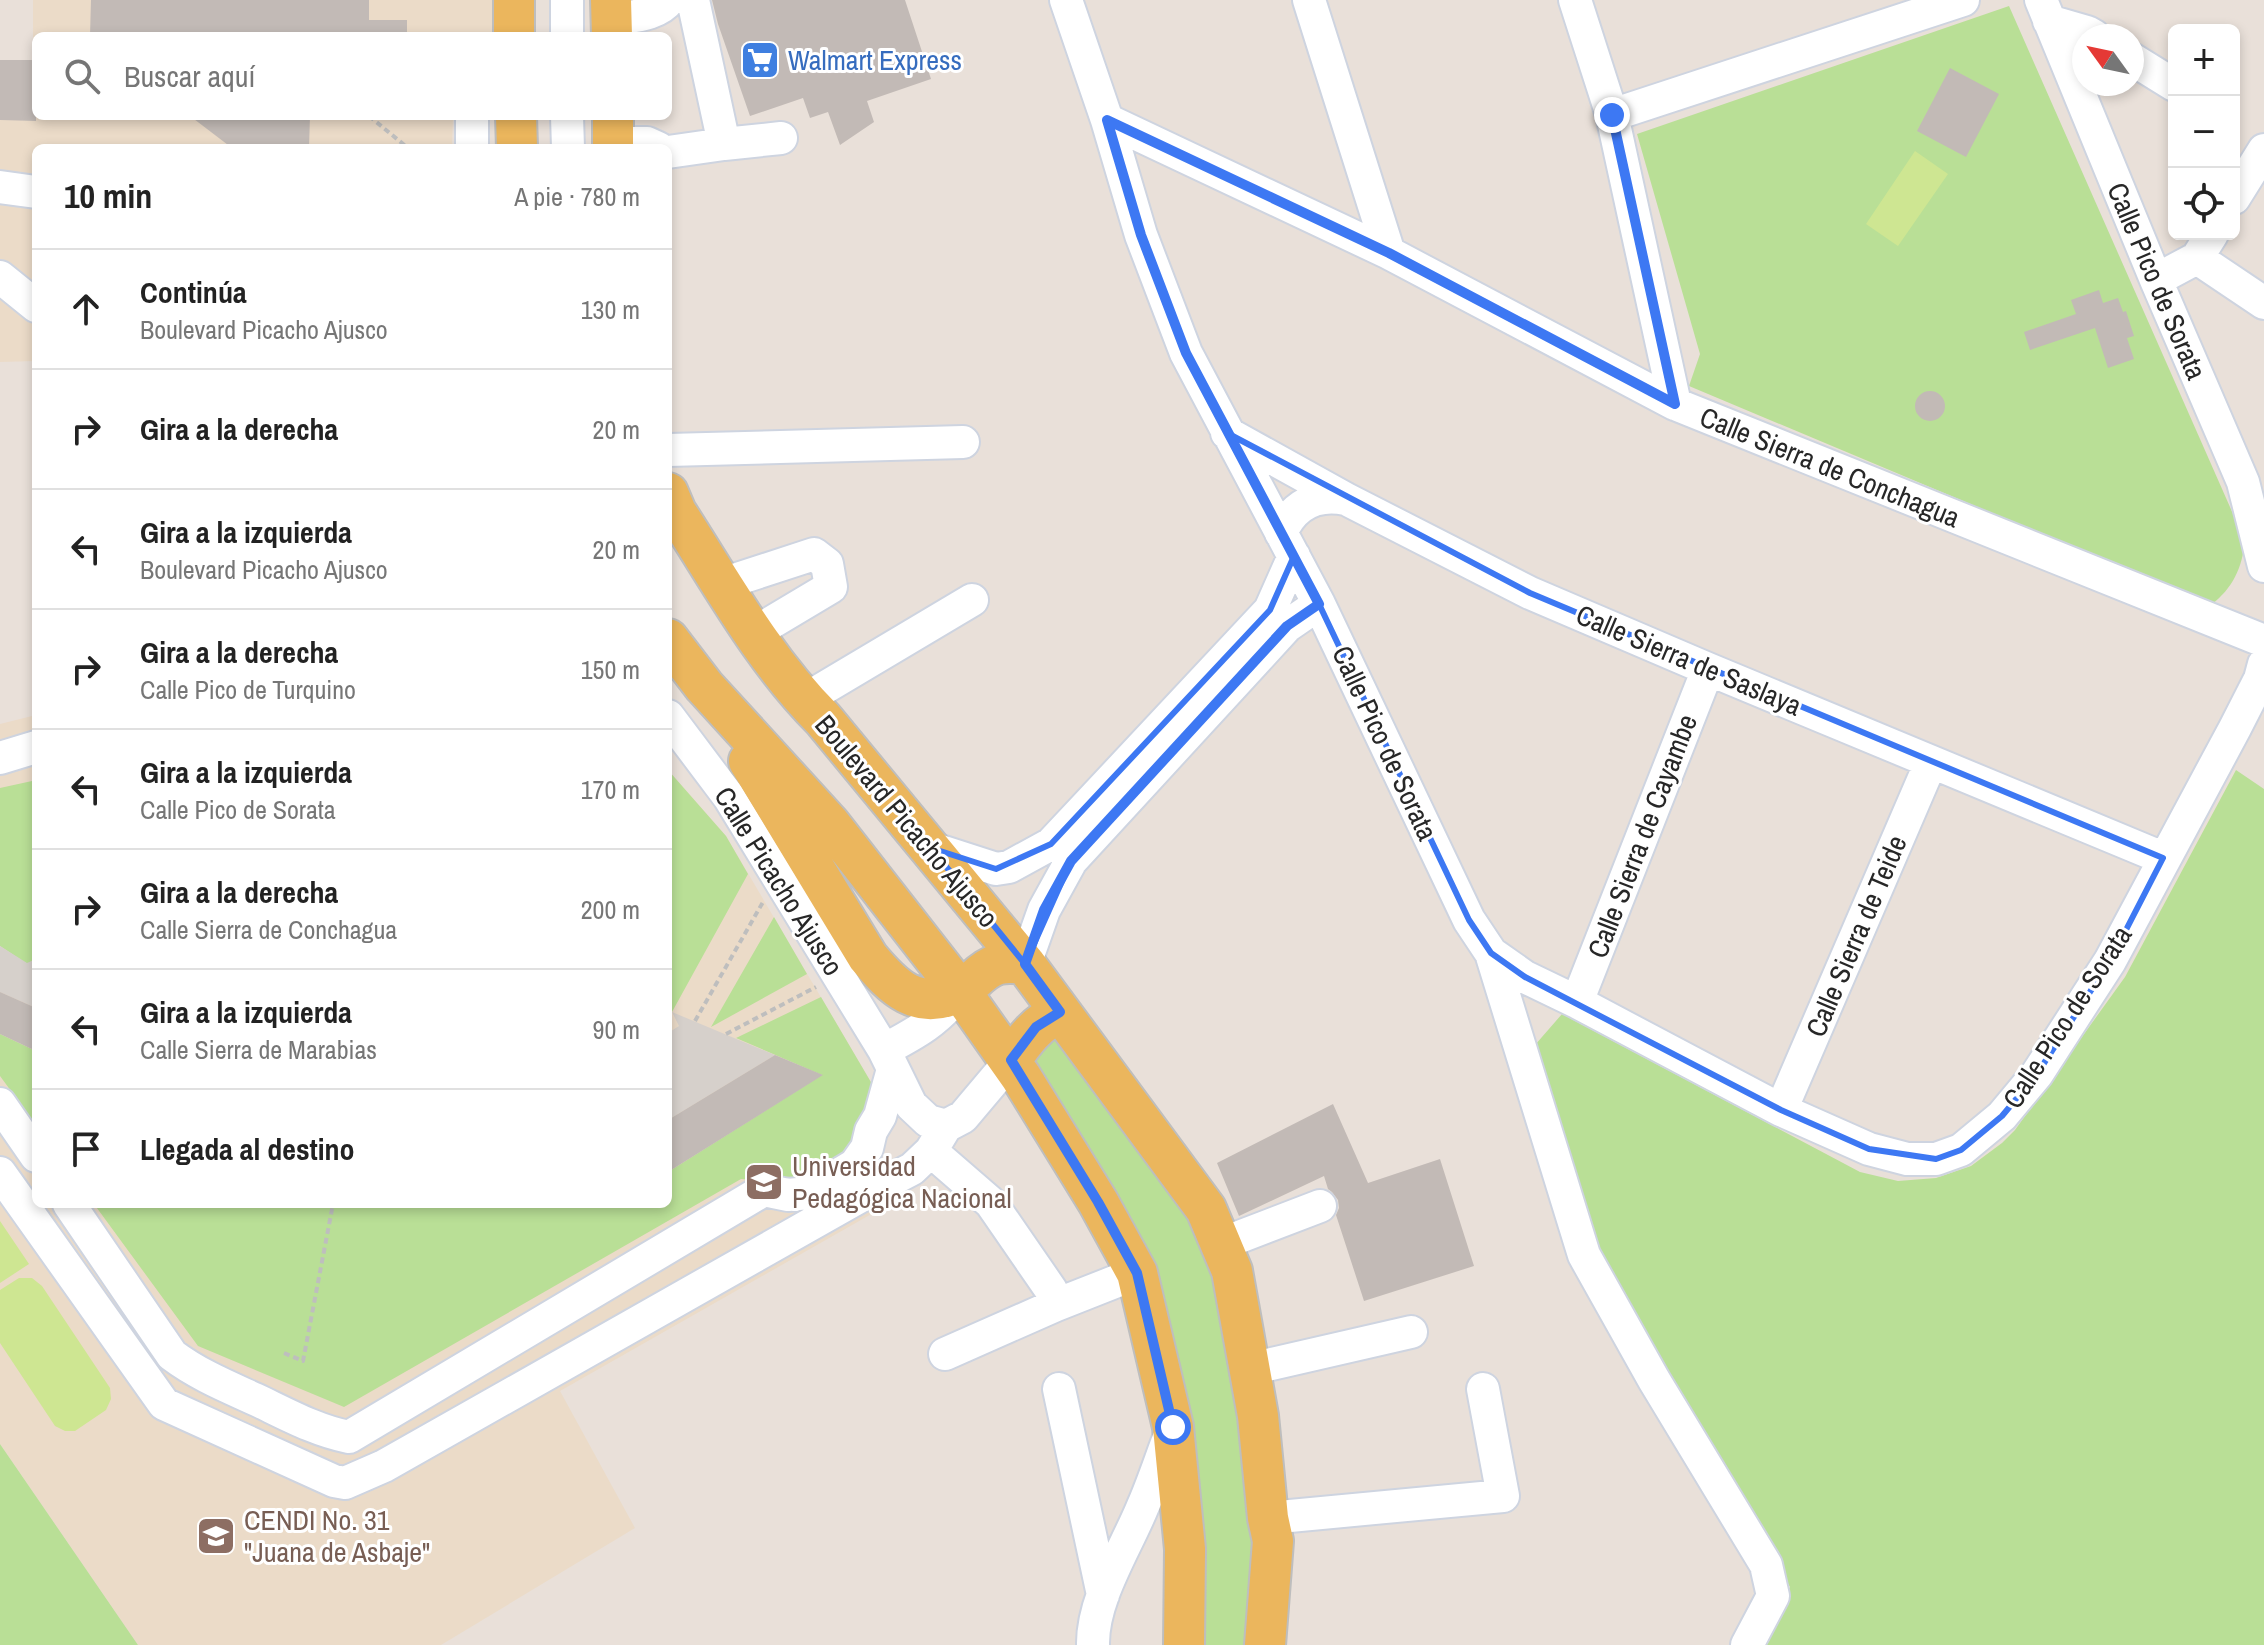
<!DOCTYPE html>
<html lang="es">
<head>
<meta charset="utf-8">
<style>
	body { margin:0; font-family:"Archivo Narrow",sans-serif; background:#f2f2f2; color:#222 }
	.controls { position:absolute; right:24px; top:24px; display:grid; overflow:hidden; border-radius:12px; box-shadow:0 4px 12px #0003 }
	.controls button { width:72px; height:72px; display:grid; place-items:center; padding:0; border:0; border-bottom:2px solid #e0e0e0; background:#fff; color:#222; font:40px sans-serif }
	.compass { position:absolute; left:2072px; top:24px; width:72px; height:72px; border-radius:50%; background:#fff; box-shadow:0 4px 12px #0003; rotate:303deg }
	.stop { position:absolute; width:24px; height:24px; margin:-18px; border:6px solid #3d78f3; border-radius:50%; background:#fff }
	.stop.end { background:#3d78f3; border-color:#fff; box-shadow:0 2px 8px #0008 }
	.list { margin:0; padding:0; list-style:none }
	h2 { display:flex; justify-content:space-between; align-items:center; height:104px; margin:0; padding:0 32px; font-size:34px }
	h2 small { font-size:26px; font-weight:400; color:#767676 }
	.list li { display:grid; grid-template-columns:52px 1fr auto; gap:24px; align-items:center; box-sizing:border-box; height:120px; padding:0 32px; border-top:2px solid #e0e0e0 }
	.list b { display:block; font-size:30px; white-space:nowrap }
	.list p { margin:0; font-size:26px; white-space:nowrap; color:#767676 }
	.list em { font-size:26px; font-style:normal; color:#767676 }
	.icon { flex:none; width:44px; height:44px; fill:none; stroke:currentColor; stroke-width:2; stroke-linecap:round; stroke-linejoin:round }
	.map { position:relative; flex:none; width:2264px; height:1645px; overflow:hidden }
	.search { position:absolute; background:#fff; box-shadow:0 4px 12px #0003; left:32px; top:32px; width:640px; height:88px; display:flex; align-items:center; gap:20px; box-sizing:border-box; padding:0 28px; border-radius:12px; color:#767676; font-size:30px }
	.panel { position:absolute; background:#fff; box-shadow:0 4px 12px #0003; left:32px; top:144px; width:640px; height:1064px; border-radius:12px }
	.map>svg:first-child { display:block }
</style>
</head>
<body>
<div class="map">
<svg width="2264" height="1645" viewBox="0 0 2264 1645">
	<rect width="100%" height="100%" fill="#e9e0d9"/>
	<path fill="#ebdbc8" d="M33 0H495V36H36V116H453L452 148H36V361L0 362V60H33Z
		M36 715V1204H668V770L726 836 875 1089 847 1160 875 1212 560 1391 635 1528 441 1645H138L0 1444V724Z"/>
	<path fill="#b9df96" d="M2009 6 2245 541C2242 568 2233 588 2211 605L1689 386 1700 354 1637 134Z
		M668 770 726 836 748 874 672 1012 668 1006Z
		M2236 770 2264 789V1645H1761L1790 1587 1600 1258 1535 1045 1562 1014 1860 1172 1898 1181 1936 1178 1971 1166 2002 1143 2015 1130 2125 977Z
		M32 781 36 783V959L27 964 0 946V788Z
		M774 917 807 974 711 1027Z
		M821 997 875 1089 847 1160 808 1184 741 1179 344 1407 198 1346 94 1204H668V1172L822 1075 736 1038Z
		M1066 1019 1202 1210 1256 1416 1262 1645H1186L1138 1270 1016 1059Z
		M0 1034 36 1051V1125L0 1076Z
		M0 1444 138 1645H0Z"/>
	<path fill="#cee692" d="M1915 151 1948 174 1898 246 1866 224Z
		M0 1221 29 1264 0 1283Z
		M19 1278H32L42 1286 110 1388 111 1399 106 1410 75 1431H65L55 1426 0 1343V1290Z"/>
	<path fill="#d6d0cb" d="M0 946 27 963 36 959V1008L0 992Z
		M672 1012 775 1055 668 1120V1033L679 1026Z"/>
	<path fill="#c2bab6" d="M91 0H369V20H407V36H90Z
		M712 0H905L931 79 867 101 874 122 840 145 828 112 810 118 803 98 750 116 718 24Z
		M0 60H36V121L0 120Z
		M1950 68 1999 94 1966 157 1917 131Z
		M190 116H310L309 148H232Z
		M2099 290 2103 303 2118 298 2123 312 2126 311 2134 336 2127 338 2134 359 2108 368 2095 328 2030 350 2024 332 2076 314 2071 300Z
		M1915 406a15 15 0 1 1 30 0a15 15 0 1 1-30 0Z
		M0 992 36 1008V1051L0 1034Z
		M775 1055 823 1075 668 1172V1120Z
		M1333 1104 1368 1183 1440 1159 1474 1266 1364 1301 1336 1215 1339 1208 1338 1200 1332 1192 1328 1189 1324 1176 1239 1216 1217 1163Z"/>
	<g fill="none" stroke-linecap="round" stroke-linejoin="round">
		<g stroke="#ced4e0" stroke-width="36">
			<path id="minor" d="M1066 0 1107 120 1141 235 1186 353 1319 604 1469 920 1491 953 1584 1255 1654 1380 1766 1565 1773 1596 1747 1645
				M1309 0 1389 253
				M1575 0 1612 115 1675 404
				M2041 0 2156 280 2243 482 2264 566
				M612 20C630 16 657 16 669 0
				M2049 21 2087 32 2094 36
				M567 36V0
				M2132 59 2174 85
				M1612 115 1963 0
				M567 116 568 148
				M1107 120 1389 253 1675 404 2264 641
				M613 143H647L658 148
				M724 144 781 138
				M472 148V116
				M668 152 724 144 693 0
				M0 187 36 192
				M2234 198 2264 150
				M2197 258 2264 303
				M0 277 36 306
				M2156 280 2197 258 2212 234
				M1227 433 1346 499 1530 593 1708 669 2163 858
				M668 450 963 442
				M1281 533C1293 505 1317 493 1346 499
				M722 584 814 554 827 564 831 587 754 633
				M804 700 972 600
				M668 716 729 797 884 1050 911 1105 928 1121 946 1126 963 1117 1011 1060
				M0 758 36 747
				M931 848 996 869 1009 867 1051 844 1270 610 1294 556
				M1491 953 1525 977 1577 1002 1781 1110 1869 1149 1907 1159H1936L1961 1150 2002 1116 2037 1074 2110 961 2235 728 2260 679 2264 664
				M1025 964 1044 910 1071 861 1287 626 1319 604
				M1577 1002 1708 669
				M884 1050C918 1032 936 1022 961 992
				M0 1104 36 1156
				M1781 1110 1931 762
				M931 1151 991 1203 1051 1290 1056 1305
				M0 1173 164 1404 334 1481 345 1483 384 1466 866 1193 912 1169 931 1151 946 1126
				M69 1204 172 1355C200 1376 231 1388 261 1402 290 1416 318 1431 349 1437L764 1190 788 1195 809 1193 855 1165 867 1148 871 1131 880 1116 893 1069
				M1221 1244 1320 1206
				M945 1354 1056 1305 1137 1273
				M1250 1369 1411 1332
				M1059 1389 1103 1595
				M1268 1518 1503 1496 1483 1389
				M1093 1645C1092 1599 1126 1548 1143 1506 1154 1481 1162 1455 1172 1430"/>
		</g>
		<g stroke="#bebebe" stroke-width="44">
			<path id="major" d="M514 0V36
				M611 0 612 36
				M516 116 517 148
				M613 116V148
				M668 493 676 512C722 583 763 659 823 719L1025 964 1206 1209 1232 1271 1258 1416 1268 1518 1273 1541 1265 1645
				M668 639 704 686 830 824 961 992 1021 1077 1098 1202 1137 1273 1173 1427 1185 1549 1184 1645
				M749 761 868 957C893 987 917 1012 959 992 965 990 969 984 974 980 992 963 1001 961 1025 964
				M1011 1060C1024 1040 1037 1023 1060 1012"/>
		</g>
		<path stroke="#bebebe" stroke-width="4" stroke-dasharray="6 4" stroke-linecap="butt" d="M369 116 408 148
			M695 1021 763 902
			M726 1034 816 987
			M284 1353 303 1361 333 1204"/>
		<use href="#minor" stroke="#fff" stroke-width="32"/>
		<use href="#major" stroke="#ebb65d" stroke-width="40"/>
	</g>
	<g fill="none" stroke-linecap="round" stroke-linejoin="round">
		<path stroke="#3d78f3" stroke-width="10" d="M1173 1427 1137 1273 1098 1202 1011 1060 1036 1027 1060 1012 1025 964 1044 910 1071 861 1287 626 1319 604 1186 353 1141 235 1107 120 1389 253 1675 404 1612 115"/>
	</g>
	<path fill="none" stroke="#3d78f3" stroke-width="6" stroke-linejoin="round" d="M1227 433 1530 593 2163 858 2110 961 2037 1074 2002 1116 1961 1150 1936 1159 1869 1149 1781 1110 1525 977 1491 953 1469 920 1319 604 1287 626 1071 861 1025 964 931 848 996 869 1051 844 1270 610 1294 556Z"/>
	<defs>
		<g id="supermarket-square" transform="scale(2)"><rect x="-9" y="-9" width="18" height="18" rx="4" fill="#3f7fe0" stroke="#fff"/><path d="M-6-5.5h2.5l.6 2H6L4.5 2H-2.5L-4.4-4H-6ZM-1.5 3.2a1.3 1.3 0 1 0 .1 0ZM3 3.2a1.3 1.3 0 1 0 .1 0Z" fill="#fff"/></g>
		<g id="university-square" transform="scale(2)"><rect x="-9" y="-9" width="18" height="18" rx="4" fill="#8d6e63" stroke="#fff"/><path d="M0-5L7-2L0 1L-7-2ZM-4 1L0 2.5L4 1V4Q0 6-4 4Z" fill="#fff"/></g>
		<g id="school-square" transform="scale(2)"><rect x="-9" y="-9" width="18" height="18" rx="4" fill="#8d6e63" stroke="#fff"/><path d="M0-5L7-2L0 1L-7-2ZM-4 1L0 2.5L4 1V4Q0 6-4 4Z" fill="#fff"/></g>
	</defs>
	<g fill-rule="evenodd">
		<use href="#supermarket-square" x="760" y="60"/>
		<use href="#university-square" x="764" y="1182"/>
		<use href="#school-square" x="216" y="1536"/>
	</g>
	<g text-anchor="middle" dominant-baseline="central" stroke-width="6" stroke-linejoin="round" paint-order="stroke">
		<g font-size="28" fill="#366cbe" stroke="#fff" text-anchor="start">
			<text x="788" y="60">Walmart Express</text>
		</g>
		<g font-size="28" fill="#272727" stroke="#fff">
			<text transform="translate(2157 281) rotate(67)">Calle Pico de Sorata</text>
			<text transform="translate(1830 467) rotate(22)">Calle Sierra de Conchagua</text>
			<text transform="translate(1689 660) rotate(23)">Calle Sierra de Saslaya</text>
			<text transform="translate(1385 743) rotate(65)">Calle Pico de Sorata</text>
			<text transform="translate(907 821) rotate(50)">Boulevard Picacho Ajusco</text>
			<text transform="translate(1642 836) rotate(-69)">Calle Sierra de Cayambe</text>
			<text transform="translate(779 881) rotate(58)">Calle Picacho Ajusco</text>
			<text transform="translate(1856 936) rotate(-67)">Calle Sierra de Teide</text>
			<text transform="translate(2067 1017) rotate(-57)">Calle Pico de Sorata</text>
		</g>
		<g font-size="28" fill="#785e54" stroke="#fff" text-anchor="start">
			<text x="792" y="1166">Universidad<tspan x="792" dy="32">Pedagógica Nacional</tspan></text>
			<text x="244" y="1520">CENDI No. 31<tspan x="244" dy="32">"Juana de Asbaje"</tspan></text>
		</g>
	</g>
</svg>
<div class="controls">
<button>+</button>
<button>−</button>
<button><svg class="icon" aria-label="locate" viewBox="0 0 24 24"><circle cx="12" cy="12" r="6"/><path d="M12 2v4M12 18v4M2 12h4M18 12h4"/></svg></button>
</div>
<svg class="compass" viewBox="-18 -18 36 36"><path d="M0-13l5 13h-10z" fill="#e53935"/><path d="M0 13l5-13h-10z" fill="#767676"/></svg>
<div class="stop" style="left:1173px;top:1427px"></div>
<div class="stop end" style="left:1612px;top:115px"></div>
<div class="search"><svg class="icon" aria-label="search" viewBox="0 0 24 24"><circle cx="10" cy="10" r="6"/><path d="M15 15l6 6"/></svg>Buscar aquí</div>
<section class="panel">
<h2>10 min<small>A pie · 780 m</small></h2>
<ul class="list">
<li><svg class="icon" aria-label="ahead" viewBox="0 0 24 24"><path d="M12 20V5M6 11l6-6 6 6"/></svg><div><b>Continúa</b><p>Boulevard Picacho Ajusco</p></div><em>130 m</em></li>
<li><svg class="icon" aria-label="right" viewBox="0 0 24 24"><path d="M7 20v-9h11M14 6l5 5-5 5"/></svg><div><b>Gira a la derecha</b></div><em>20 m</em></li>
<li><svg class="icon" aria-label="left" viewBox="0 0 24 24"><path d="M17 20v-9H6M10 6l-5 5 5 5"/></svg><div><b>Gira a la izquierda</b><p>Boulevard Picacho Ajusco</p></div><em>20 m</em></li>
<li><svg class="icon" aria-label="right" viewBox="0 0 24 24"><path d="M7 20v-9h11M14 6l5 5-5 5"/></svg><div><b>Gira a la derecha</b><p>Calle Pico de Turquino</p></div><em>150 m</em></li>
<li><svg class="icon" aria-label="left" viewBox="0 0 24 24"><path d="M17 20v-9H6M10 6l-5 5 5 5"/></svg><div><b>Gira a la izquierda</b><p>Calle Pico de Sorata</p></div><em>170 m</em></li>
<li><svg class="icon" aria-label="right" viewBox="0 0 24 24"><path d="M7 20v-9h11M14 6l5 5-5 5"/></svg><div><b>Gira a la derecha</b><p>Calle Sierra de Conchagua</p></div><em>200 m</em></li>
<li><svg class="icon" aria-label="left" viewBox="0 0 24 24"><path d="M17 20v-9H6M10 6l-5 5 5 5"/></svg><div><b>Gira a la izquierda</b><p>Calle Sierra de Marabias</p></div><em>90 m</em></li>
<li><svg class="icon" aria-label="arrive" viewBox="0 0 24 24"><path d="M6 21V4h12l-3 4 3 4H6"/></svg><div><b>Llegada al destino</b></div></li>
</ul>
</section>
</div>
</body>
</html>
